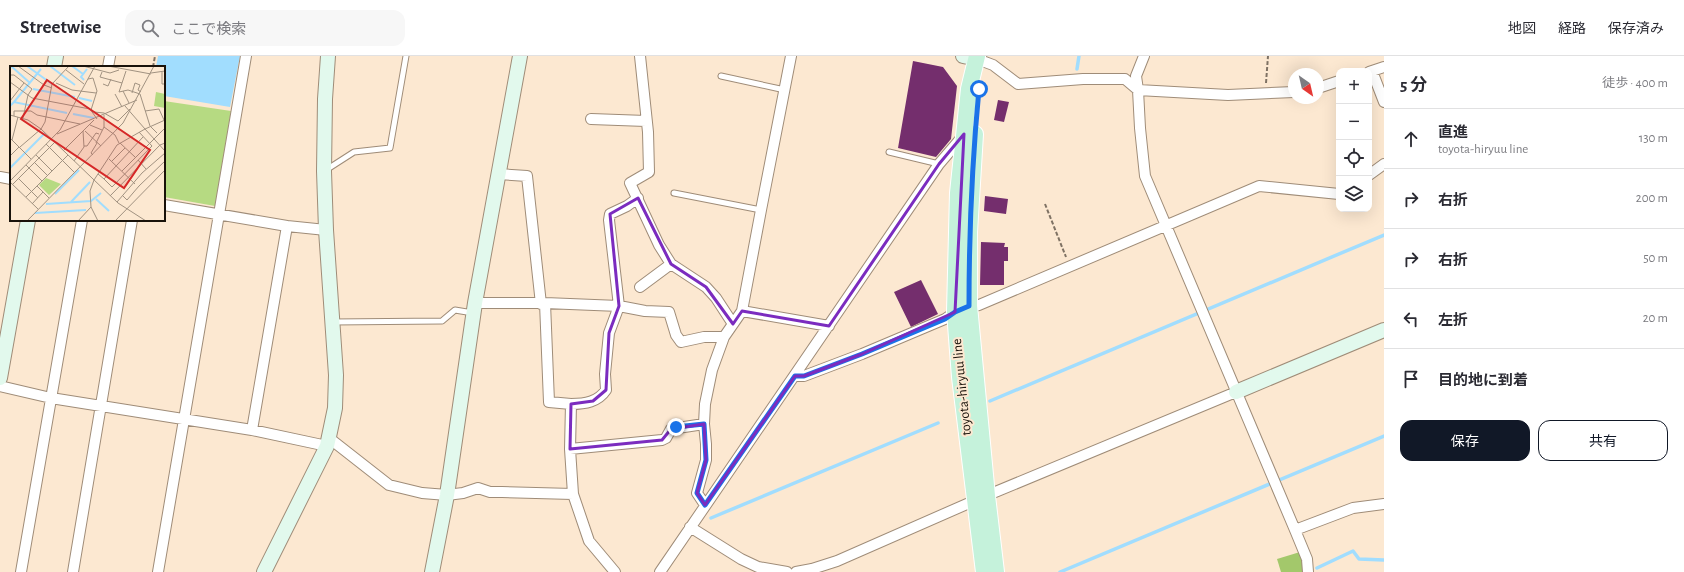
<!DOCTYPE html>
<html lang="ja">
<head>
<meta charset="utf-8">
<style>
	body { margin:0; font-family:"Alegreya Sans","Noto Sans JP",sans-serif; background:#f7f7f7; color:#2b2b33 }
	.controls { position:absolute; right:12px; top:12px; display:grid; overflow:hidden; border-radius:8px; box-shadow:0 4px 16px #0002 }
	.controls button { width:36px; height:36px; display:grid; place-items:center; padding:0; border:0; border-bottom:1px solid #e1e1e2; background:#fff; color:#2b2b33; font:20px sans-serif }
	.compass { position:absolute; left:1288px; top:12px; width:36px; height:36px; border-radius:50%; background:#fff; box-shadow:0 4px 16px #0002; rotate:146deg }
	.stop { position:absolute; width:12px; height:12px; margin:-9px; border:3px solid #1a73e8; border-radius:50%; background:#fff }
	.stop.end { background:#1a73e8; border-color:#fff; box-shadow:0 1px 4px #0008 }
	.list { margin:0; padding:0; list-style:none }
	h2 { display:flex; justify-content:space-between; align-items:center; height:52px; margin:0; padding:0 16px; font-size:17px }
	h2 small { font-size:13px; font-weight:400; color:#7c7c81 }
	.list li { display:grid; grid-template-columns:26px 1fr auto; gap:12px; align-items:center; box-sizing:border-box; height:60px; padding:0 16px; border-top:1px solid #e1e1e2 }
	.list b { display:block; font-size:15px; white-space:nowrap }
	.list p { margin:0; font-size:13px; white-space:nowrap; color:#7c7c81 }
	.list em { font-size:13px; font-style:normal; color:#7c7c81 }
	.actions { display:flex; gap:8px; padding:12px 16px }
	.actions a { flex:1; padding:9px 0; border:1px solid #111827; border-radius:12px; text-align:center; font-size:14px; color:#111827 }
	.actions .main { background:#111827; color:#fff }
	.icon { flex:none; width:22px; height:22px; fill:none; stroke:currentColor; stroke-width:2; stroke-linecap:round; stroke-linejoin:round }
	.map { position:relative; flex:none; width:1384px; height:516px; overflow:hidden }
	header { display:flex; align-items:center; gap:24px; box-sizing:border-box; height:56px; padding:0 20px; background:#fff; border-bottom:1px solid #e1e1e2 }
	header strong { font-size:19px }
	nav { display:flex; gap:22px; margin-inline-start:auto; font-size:14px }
	.search { width:280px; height:36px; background:#f7f7f7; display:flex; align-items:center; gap:10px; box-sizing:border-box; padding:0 14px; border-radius:12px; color:#7c7c81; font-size:15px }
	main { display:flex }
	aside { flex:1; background:#fff }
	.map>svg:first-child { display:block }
</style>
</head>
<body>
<header>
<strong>Streetwise</strong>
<div class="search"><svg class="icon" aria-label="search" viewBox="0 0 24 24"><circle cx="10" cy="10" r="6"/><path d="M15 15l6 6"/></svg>ここで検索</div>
<nav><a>地図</a><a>経路</a><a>保存済み</a></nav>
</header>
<main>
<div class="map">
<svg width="1384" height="516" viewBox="0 0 1384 516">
	<rect width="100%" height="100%" fill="#fce8d1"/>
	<path fill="#b6da82" d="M164 45 231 55 215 150 164 141Z"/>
	<path fill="#a3c86b" d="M1300 496 1303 504 1304 516H1281L1277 503Z"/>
	<path fill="#a1ddfe" d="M158 0H240L230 51 164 40V11H156Z"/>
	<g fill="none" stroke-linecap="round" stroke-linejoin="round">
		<path stroke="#a1ddfe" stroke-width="3.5" d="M1077 13 1079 0
			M990 345 1384 179
			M711 462 938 367
			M1317 512 1353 495 1359 503 1384 504
			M1060 516 1384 380"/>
	</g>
	<path fill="#742e6d" d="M913 5 943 11 957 30 951 83 936 101 898 92Z
		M998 44 1009 46 1004 66 994 64Z
		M985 140 1008 143 1006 158 984 155Z
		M981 186 1005 187 1004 191H1008V205H1004V229H980Z
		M921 224 938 258 911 271 894 236Z"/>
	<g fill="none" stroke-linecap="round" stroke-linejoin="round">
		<g stroke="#9f8c78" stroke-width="7">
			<path id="lane" d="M721 20 785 34
				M889 96 939 108
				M326 114 354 96 390 92 406 0
				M674 137 761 154
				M333 266 442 265 455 254 473 257"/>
		</g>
		<g stroke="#9f8c78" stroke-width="12">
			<path id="street" d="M640 0 648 76 649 116 630 127 659 189 671 208 706 231 716 242 733 268
				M977 3 993 9 1018 28 1083 23H1125L1138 34 1136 20 1144 0
				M108 11 110 0
				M1372 15 1384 46
				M1369 16 1384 11
				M1318 32 1339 25
				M1294 36 1228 39 1138 34 1140 72 1145 120 1295 474 1307 503 1308 516
				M591 63 646 65
				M498 118 527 120 541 248
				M1369 119 1384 108
				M0 121 11 123
				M164 149 287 170 326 174
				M640 231 671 208
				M475 247H545L619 250 645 255 669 256 676 279 681 286 704 281H724
				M545 247 549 346 571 348 570 393 573 438 589 485 615 516
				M742 255 829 270
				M795 320H804L862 298 945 263C956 255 966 251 979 249L1259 130 1339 138
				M0 330 51 342 252 374 327 390
				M571 348C585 348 598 346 606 334L605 318 609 277 619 250 609 164 610 158 627 150 638 142
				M252 374 287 170
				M329 382 389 429 422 437 447 439 463 437 478 432 490 436H502L573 438
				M570 393 662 384 666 382 671 373 704 368
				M705 449 697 437 706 404V388L704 368 705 348 712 314 724 281 742 255 761 154 791 0
				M690 471 741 503 758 511 787 516
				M1295 474 1353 452 1384 448
				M21 516 82 164
				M73 516 132 164
				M158 516 246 0
				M660 516 939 108 963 80
				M796 516 812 513 837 505 976 444 1236 336"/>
		</g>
		<g stroke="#9f8c78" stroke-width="16">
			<path id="secondary" d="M963 0 977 3
				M54 11 56 0
				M0 322 28 164
				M1236 336 1384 274
				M264 516 327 390 335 352 336 319 326 174 324 115 325 43 328 0
				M432 516 447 439 475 247 520 0"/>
		</g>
		<g stroke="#fff" stroke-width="18">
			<path id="primary" d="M977 0 969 33 958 137 955 256 960 321 984 516
				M975 78 969 176V250L987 440 996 516"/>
		</g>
		<path stroke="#7f7264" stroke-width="2" stroke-dasharray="4 2" stroke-linecap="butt" d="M153 11 155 0
			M1266 27 1268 0
			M1045 148 1066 201"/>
		<use href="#lane" stroke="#fff" stroke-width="5"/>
		<use href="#street" stroke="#fff" stroke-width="10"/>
		<use href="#secondary" stroke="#e2f9ed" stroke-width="14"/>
		<use href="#primary" stroke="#c5f2db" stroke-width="16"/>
	</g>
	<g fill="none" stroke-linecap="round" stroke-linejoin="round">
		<path stroke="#1a73e8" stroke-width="5" d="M676 371 704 368 706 404 697 437 705 449 795 320H804L862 298 945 263 955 256 969 250C969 177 972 106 979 33"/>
	</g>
	<path fill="none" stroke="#7b2cbf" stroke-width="3" stroke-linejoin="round" d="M964 78 955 256 862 298 804 320H795L705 449 697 437 706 404 704 368 671 373 662 384 570 393 571 348 593 345 606 334 609 277 619 250 610 158 638 142 671 208 706 231 733 268 742 255 829 270 939 108Z"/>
	<g text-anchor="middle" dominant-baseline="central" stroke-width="4" stroke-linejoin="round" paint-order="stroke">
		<g font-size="14" fill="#19120a" stroke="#fce8d1">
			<text transform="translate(962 331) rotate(-96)">toyota-hiryuu line</text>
		</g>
	</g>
	<g transform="translate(10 10)">
		<rect width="155" height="155" fill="#fce8d1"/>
		<path d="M146 26 155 28V42L144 40ZM36 112 51 118 39 129 29 119Z" fill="#b6da82"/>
		<path fill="none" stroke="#a1ddfe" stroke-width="2" d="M1 0 20 17M17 0 42 18M40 0 65 19M62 0 73 8M74 14 71 11 77 3M23 23 65 31M69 32 82 35M4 36 31 3M0 40 4 36 57 47M63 48 84 52M0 102 35 67M45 128 69 104M86 133 99 145M61 136 80 116M36 138 81 135 91 127M25 147 76 144"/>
		<path fill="none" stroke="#a19281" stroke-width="1" d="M8 0 34 19 42 22M73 0 100 7 109 4M98 0 141 8M56 4 74 18M116 5 109 26 118 24 130 28M92 6 90 11 112 17M152 6V18H155M141 7 155 5M0 9H4L22 23 18 29M78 13 83 12 87 25 81 44M0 16 22 32 80 43 87 53M46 17 62 24 86 27M93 18 98 20 101 13M113 25 119 37M122 27 125 17 130 19 128 24 131 26M105 28 112 41M130 28 140 60 147 67M0 35 14 17M115 40 135 63 155 54M135 45 149 43 154 54M84 46 94 47 108 55 120 43M0 49 18 54 31 63 35 56 42 18 59 0M4 50V45H21L27 49 70 58M13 52 18 29M80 59 92 64M94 61 105 69 109 77M75 65 91 80M47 68 127 34M0 72 21 93M2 74 8 51M86 77 94 61V49M110 77 125 91M36 78 65 107M74 80H77L86 67 89 68M10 81 31 63 108 137 136 155M53 85 84 54M26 89 42 105M83 89 81 87 87 77M0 90 9 81M99 93 125 118M128 94 136 103M64 95 74 81 73 65M102 95 115 82M25 97 37 109M16 99 32 115M112 105 155 62M88 108 94 113 133 71M9 113 28 132M94 113 102 121 142 80 129 66M0 115 50 64 85 0M0 116 28 143M3 118 45 76M129 120 155 95M100 130 150 79 155 77M113 130 117 134 129 120M16 131 27 120M39 132 27 120 58 89M107 136 132 107 155 87M22 138 33 126M17 155 113 57 144 0M68 155 81 141M88 155 81 141 80 125 84 114 107 79 135 63 155 85M105 155 155 104"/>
		<path fill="#d62828" fill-opacity="0.15" stroke="#d62828" stroke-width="2" d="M37 14 140 84 114 122 11 53Z"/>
		<rect width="155" height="155" fill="none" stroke="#19120a" stroke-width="2"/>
	</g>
</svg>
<div class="controls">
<button>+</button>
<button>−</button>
<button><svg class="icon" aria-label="locate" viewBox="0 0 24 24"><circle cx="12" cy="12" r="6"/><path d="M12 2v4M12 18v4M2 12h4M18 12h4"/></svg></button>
<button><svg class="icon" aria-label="layers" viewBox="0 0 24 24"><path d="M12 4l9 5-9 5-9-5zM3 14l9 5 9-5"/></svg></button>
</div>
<svg class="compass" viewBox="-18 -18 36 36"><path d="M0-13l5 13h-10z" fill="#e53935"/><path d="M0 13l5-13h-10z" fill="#7c7c81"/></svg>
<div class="stop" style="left:979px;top:33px"></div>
<div class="stop end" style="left:676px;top:371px"></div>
</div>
<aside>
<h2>5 分<small>徒歩 · 400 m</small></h2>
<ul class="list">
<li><svg class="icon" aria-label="ahead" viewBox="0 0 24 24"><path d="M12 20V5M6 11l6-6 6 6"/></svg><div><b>直進</b><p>toyota-hiryuu line</p></div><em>130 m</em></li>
<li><svg class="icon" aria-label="right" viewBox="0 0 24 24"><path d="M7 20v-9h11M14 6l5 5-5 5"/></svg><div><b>右折</b></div><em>200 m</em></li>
<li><svg class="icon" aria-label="right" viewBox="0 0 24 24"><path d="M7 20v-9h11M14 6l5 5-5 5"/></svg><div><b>右折</b></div><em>50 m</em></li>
<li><svg class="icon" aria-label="left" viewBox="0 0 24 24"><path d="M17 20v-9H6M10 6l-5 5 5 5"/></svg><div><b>左折</b></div><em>20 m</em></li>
<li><svg class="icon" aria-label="arrive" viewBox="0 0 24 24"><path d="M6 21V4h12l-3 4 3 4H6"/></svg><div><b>目的地に到着</b></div></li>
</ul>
<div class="actions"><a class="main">保存</a><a>共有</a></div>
</aside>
</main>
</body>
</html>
